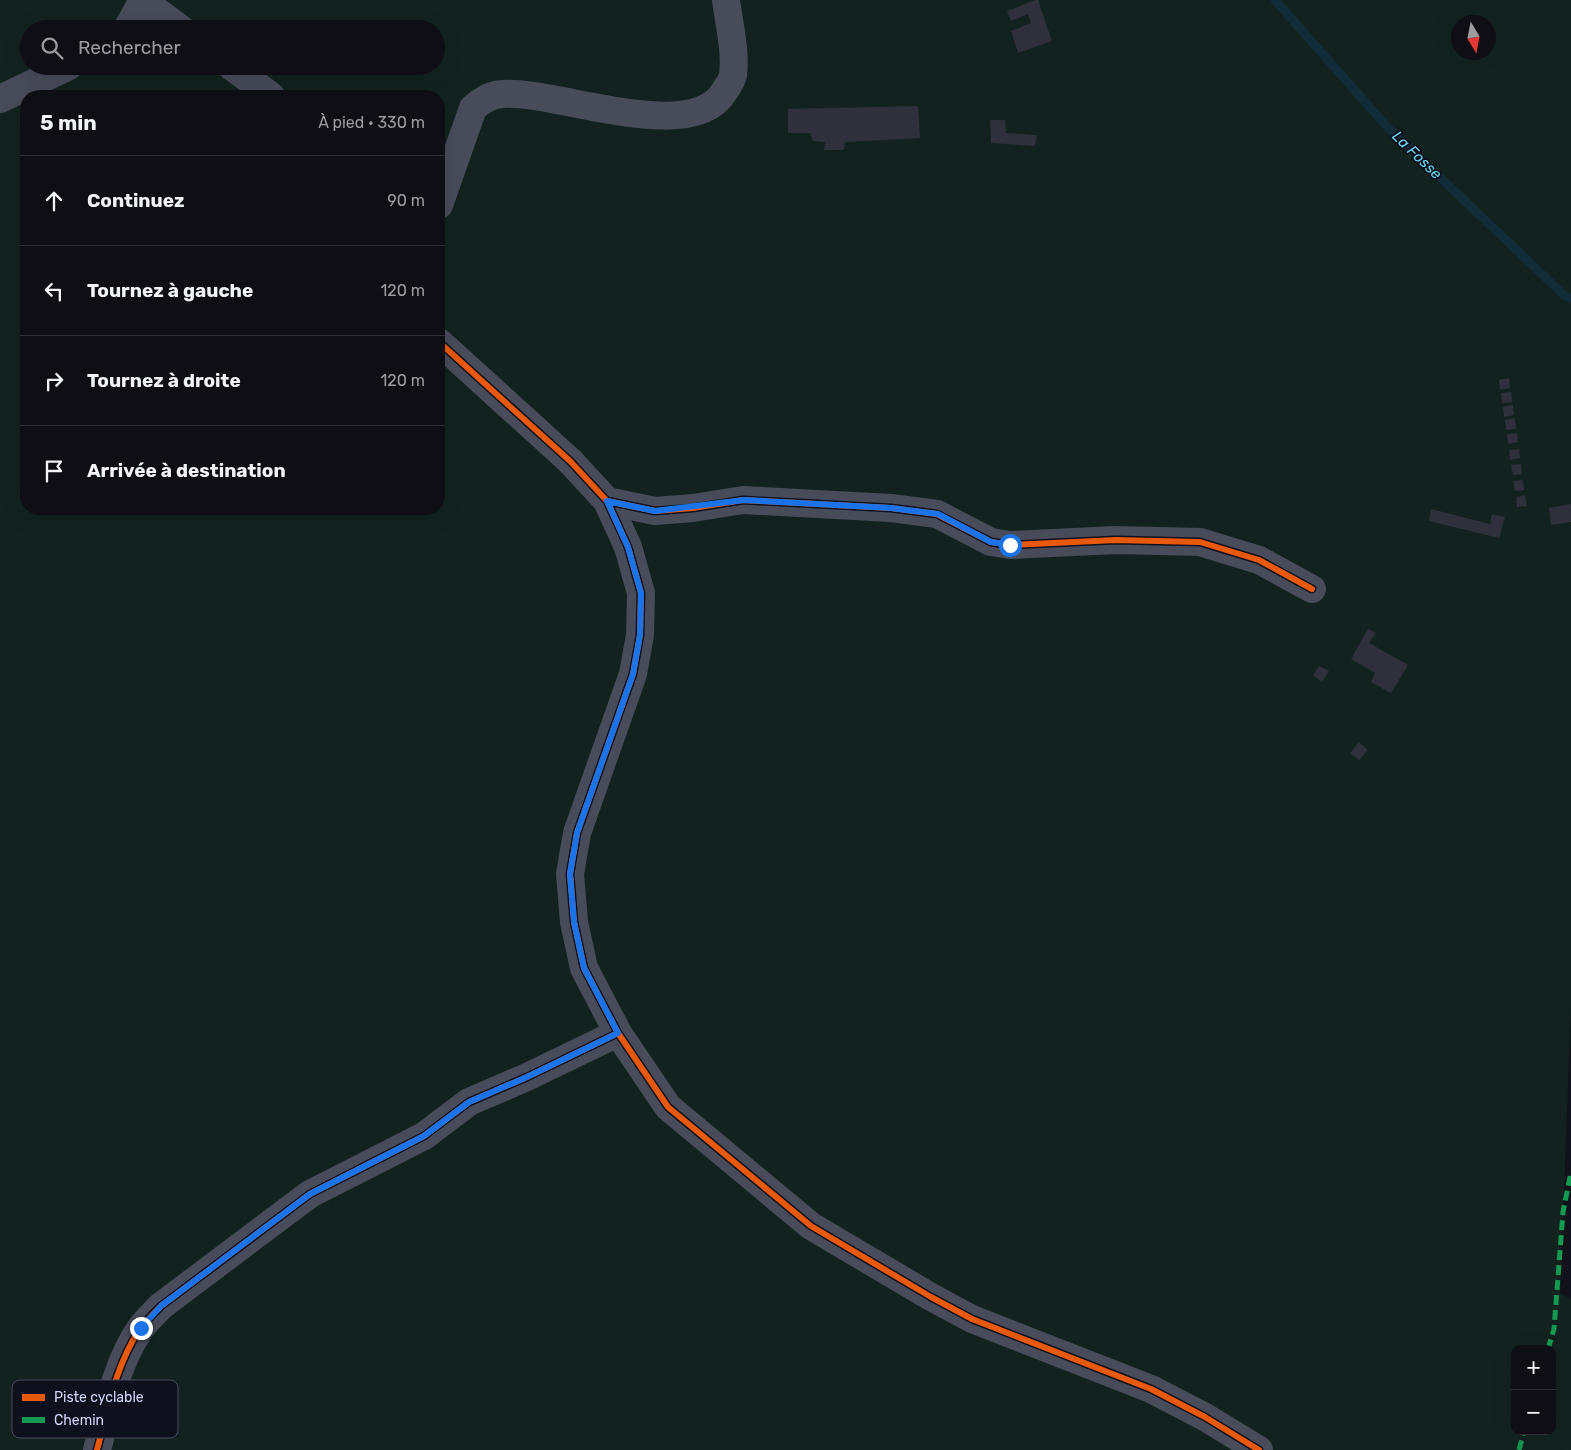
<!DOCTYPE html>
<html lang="fr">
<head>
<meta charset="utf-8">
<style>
	body { margin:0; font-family:Rubik,sans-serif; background:#17171d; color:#f1f3f6 }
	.controls { position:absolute; right:15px; bottom:15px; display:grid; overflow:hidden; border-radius:10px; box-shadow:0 5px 20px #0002 }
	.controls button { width:45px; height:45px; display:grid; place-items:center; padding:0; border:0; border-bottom:1px solid #2e2e34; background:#0e0e14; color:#f1f3f6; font:25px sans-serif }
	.compass { position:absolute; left:1451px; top:15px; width:45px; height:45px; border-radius:50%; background:#0e0e14; box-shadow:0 5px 20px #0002; rotate:170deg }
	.stop { position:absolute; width:15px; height:15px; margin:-11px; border:4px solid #1a73e8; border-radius:50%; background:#fff }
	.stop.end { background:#1a73e8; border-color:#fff; box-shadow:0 1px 5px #0008 }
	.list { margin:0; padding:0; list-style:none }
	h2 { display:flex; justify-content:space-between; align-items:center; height:65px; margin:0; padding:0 20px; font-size:21px }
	h2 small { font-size:16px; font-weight:400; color:#9b9ca0 }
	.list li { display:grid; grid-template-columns:32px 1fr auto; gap:15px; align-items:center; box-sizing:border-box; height:90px; padding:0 20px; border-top:1px solid #2e2e34 }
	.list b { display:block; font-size:19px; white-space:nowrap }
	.list em { font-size:16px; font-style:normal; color:#9b9ca0 }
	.icon { flex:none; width:28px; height:28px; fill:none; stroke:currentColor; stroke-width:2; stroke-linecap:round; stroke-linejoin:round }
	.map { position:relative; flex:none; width:1571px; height:1450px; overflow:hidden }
	.search { position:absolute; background:#0e0e14; box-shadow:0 5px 20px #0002; left:20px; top:20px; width:425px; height:55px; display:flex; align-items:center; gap:12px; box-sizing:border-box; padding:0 18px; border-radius:28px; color:#9b9ca0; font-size:19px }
	.panel { position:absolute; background:#0e0e14; box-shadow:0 5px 20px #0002; left:20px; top:90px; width:425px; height:425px; border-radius:20px }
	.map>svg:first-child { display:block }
</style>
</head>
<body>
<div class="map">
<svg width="1571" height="1450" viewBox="0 0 1571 1450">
	<rect width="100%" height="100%" fill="#12131a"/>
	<path fill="#12231f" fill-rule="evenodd" d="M0 0H1571V1005L1560 1293 1571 1299V1450H0ZM1458 22H1488V52H1458ZM29 29H436V66H29ZM26 96H439V509H26ZM1515 1349H1552V1431H1515Z"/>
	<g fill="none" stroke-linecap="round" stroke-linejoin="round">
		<path stroke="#122c3a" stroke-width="9" d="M1275 0 1389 129 1565 296 1571 298"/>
	</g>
	<path fill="#2f303c" d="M1035 0H1038L1052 41 1018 53 1011 31 1031 23 1028 14 1011 21 1007 11Z
		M918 106 920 138 845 142 844 150H824L825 142 813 141 810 133H788V109Z
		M990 120H1005L1006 133 1037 135 1035 146 991 143Z
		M1509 378 1510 388 1500 390 1499 380Z
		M1511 392 1512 402 1502 403 1501 393Z
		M1513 405 1514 415 1504 417 1503 407Z
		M1515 418 1516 429 1506 430 1505 420Z
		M1517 433 1518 442 1508 444 1507 434Z
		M1519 449 1520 458 1510 460 1509 450Z
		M1521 464 1522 474 1513 475 1511 465Z
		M1523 480 1524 490 1515 491 1513 481Z
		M1525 495 1527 506 1517 507 1516 497Z
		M1571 504V522L1551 525 1549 508Z
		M1431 509 1490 524 1492 514 1505 517 1499 538 1429 521Z
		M1368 629 1376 633 1369 643 1408 665 1391 693 1371 682 1375 673 1351 659Z
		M1319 666 1329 671 1322 682 1313 675Z
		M1359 742 1368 750 1359 760 1350 753Z"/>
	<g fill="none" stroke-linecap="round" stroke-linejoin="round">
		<path stroke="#484b59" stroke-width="28" d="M142 0 181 29
			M127 29 143 0
			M231 66 271 96
			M0 99 69 66
			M439 205 473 108C481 101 491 94 503 94 556 90 691 146 724 92 727 87 732 81 733 75 736 51 729 24 726 0
			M439 342 570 461 607 501 628 547 641 593 640 635 633 674 577 833 570 874 574 922 584 968 618 1033 668 1107 811 1226 931 1297 972 1319 1151 1389 1205 1417 1259 1450
			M607 501 655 511 693 508 743 500 891 508 937 514 991 542 1010 545 1116 540 1200 542 1259 560 1312 589
			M97 1450C108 1409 116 1364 140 1329 146 1321 154 1313 161 1306L310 1194 424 1136 469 1102 527 1077 618 1033"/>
		<path stroke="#139951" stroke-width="5" stroke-dasharray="10 5" stroke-linecap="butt" d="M1548 1349 1554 1329 1563 1212 1571 1172
			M1519 1450 1524 1431"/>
		<g stroke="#0e101d" stroke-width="9">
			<path id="cycleway" d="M439 342 570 461 607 501 628 547 641 593 640 635 633 674 577 833 570 874 574 922 584 968 618 1033 668 1107 811 1226 931 1297 972 1319 1151 1389 1205 1417 1259 1450
				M607 501 655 511 693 508 743 500 891 508 937 514 991 542 1010 545 1116 540 1200 542 1259 560 1312 589
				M97 1450C108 1409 116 1364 140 1329 146 1321 154 1313 161 1306L310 1194 424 1136 469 1102 527 1077 618 1033"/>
		</g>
		<use href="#cycleway" stroke="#e8590c" stroke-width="6"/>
	</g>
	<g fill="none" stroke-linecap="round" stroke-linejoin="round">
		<path stroke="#1a73e8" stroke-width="6" d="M141 1328 161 1306 310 1194 424 1136 469 1102 527 1077 618 1033 584 968 574 922 570 874 577 833 633 674 640 635 641 593 628 547 607 501 655 511 744 500 891 508 938 514 991 542 1010 545"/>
	</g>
	<g text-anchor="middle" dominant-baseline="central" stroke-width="4" stroke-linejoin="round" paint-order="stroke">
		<g font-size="15" font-style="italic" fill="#6ad5ed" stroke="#0e101d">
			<text transform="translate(1417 155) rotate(44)">La Fosse</text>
		</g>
	</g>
	<rect x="12" y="1380" width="166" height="58" rx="8" fill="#0e101d" stroke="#484b5f" stroke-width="1"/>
	<rect x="22" y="1394" width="23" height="7" fill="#e8590c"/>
	<rect x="22" y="1417" width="23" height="6" fill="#139951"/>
	<g font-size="14" fill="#d0d6f9">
		<text x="54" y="1402">Piste cyclable</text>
		<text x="54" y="1425">Chemin</text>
	</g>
</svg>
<div class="controls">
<button>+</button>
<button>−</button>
</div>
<svg class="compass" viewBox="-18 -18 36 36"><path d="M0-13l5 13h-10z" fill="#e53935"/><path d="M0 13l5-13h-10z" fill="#9b9ca0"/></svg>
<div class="stop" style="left:1010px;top:545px"></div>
<div class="stop end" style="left:141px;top:1328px"></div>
<div class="search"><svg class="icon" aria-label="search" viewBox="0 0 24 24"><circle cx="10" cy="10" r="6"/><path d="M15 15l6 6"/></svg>Rechercher</div>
<section class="panel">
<h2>5 min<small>À pied · 330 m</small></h2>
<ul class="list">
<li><svg class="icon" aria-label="ahead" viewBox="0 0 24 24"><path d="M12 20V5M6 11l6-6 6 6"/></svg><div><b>Continuez</b></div><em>90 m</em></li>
<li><svg class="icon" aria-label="left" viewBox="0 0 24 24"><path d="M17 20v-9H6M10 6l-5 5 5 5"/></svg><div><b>Tournez à gauche</b></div><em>120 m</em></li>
<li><svg class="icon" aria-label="right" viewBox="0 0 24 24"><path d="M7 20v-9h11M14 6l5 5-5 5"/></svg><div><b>Tournez à droite</b></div><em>120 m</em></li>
<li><svg class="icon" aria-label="arrive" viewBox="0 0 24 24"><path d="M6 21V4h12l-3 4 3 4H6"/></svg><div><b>Arrivée à destination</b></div></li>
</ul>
</section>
</div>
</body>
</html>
